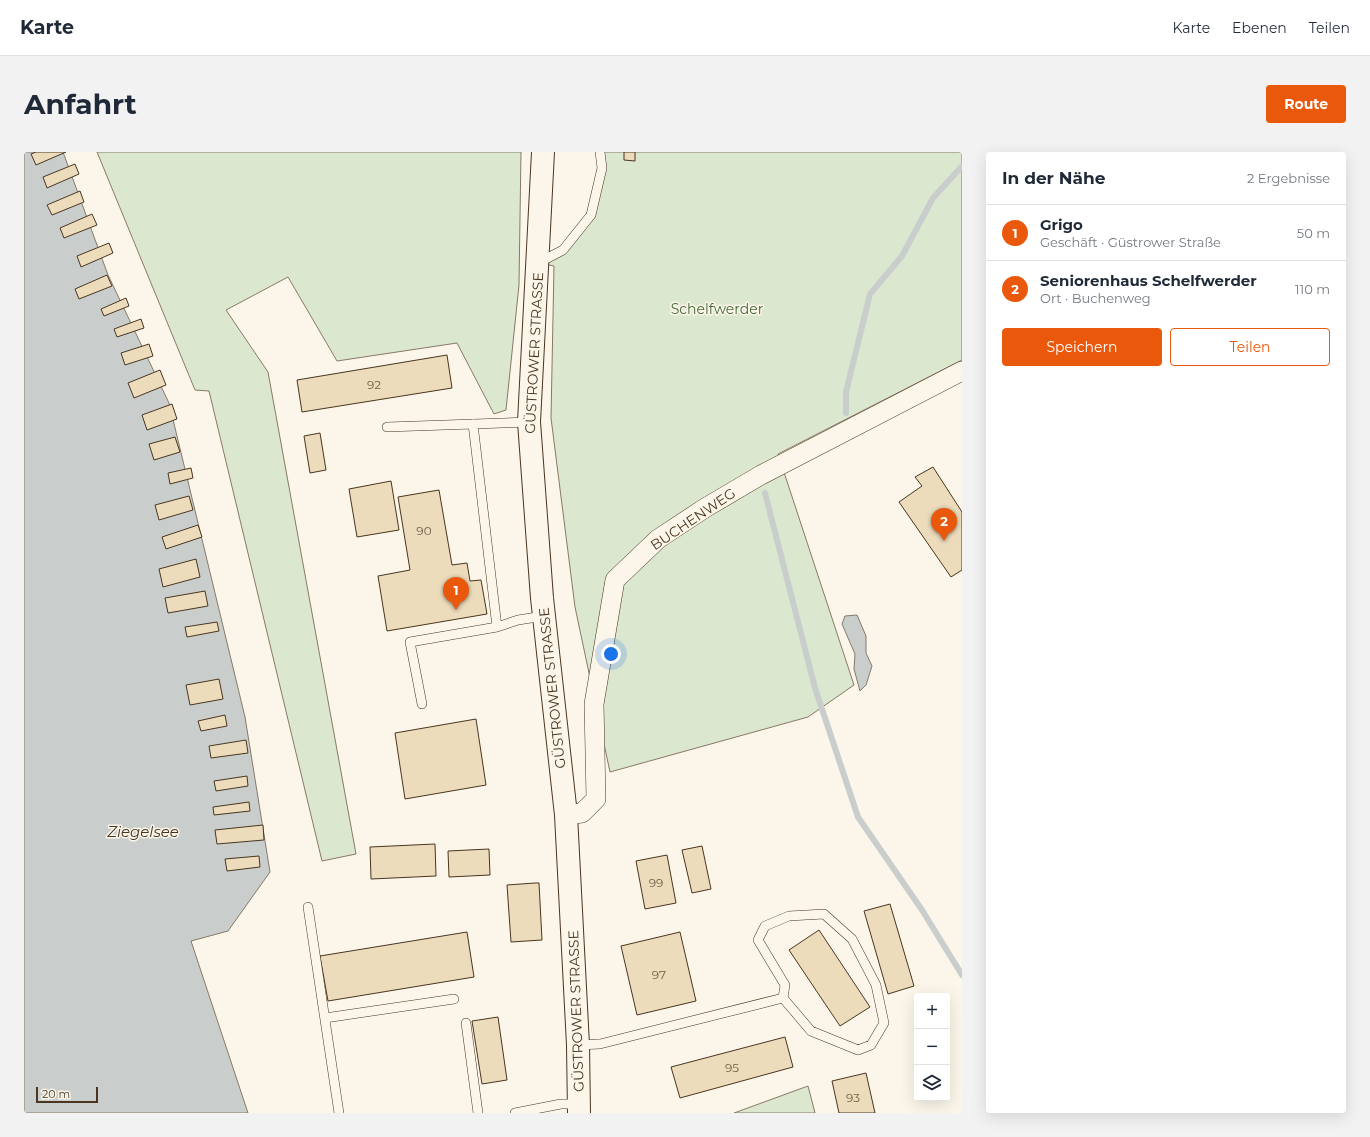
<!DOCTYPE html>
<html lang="de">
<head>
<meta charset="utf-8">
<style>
	body { margin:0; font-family:Montserrat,sans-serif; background:#f2f2f3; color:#1f2937 }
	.controls { position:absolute; right:12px; bottom:12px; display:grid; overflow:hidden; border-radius:4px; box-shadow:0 4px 16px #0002 }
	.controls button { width:36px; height:36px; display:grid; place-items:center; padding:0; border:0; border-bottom:1px solid #e0e1e3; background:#fff; color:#1f2937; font:20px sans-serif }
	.scale { position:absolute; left:12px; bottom:10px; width:62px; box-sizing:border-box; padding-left:4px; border:2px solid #4a3520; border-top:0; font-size:11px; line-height:14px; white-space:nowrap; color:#4a3520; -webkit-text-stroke:3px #fbf6e9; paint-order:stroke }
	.you { position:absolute; left:587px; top:502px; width:14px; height:14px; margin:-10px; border:3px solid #fff; border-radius:50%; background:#1a73e8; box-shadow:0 0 0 6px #1a73e833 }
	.badge { display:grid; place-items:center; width:26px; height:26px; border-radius:50%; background:#ea580c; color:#fff; font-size:13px; font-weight:700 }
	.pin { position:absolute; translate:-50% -33px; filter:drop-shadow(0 1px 2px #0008) }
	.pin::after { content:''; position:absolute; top:21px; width:14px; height:12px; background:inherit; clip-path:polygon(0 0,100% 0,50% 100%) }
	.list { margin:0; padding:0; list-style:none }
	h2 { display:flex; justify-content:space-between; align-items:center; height:52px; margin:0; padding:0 16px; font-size:17px }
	h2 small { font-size:13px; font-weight:400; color:#747a83 }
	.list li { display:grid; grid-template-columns:26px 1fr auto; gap:12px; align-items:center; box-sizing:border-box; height:56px; padding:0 16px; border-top:1px solid #e0e1e3 }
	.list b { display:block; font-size:15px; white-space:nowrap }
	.list p { margin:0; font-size:13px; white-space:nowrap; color:#747a83 }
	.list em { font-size:13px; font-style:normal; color:#747a83 }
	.actions { display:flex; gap:8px; padding:12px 16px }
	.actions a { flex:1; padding:9px 0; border:1px solid #ea580c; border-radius:4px; text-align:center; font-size:14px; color:#ea580c }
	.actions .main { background:#ea580c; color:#fff }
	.icon { flex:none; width:22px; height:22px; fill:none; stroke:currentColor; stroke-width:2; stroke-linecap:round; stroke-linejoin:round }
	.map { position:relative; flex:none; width:938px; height:961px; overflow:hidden; border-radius:4px }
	header { display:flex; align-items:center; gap:24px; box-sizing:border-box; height:56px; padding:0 20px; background:#fff; border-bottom:1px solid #e0e1e3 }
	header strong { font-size:19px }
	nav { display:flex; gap:22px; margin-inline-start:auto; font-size:14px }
	.intro { display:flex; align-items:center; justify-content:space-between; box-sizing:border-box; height:96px; padding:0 24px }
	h1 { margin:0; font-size:28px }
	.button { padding:10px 18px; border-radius:4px; background:#ea580c; color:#fff; font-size:14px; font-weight:700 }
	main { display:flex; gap:24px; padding:0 24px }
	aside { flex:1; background:#fff; border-radius:4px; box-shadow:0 4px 16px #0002 }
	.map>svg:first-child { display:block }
</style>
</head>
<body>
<header>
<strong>Karte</strong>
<nav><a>Karte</a><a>Ebenen</a><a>Teilen</a></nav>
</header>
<div class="intro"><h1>Anfahrt</h1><a class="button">Route</a></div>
<main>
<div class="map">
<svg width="938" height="961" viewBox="0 0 938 961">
	<rect width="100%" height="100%" fill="#fbf6e9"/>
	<path fill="#dce7d0" stroke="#887966" d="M73 0H497L495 133 482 258 470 262 433 191 313 209 264 125 202 158 244 220 332 702 298 709 185 239 171 238Z
		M576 0H938V208L754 302 830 533 784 565 586 620 551 455 527 266 530 114 515 111 539 98 567 63Z
		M784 934 791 961H710Z"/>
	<path fill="#c9cecd" stroke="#887966" d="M0 0H39L84 123 145 251 221 565 246 720 204 779 167 789 224 961H0Z
		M833 463 842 484V501L848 514 842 533 836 539 830 517 831 502 818 472 821 464Z"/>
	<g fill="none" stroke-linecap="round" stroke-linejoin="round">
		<path stroke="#c9cecd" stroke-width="6" d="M822 261V240L846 142 878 104 909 46 938 14
			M741 341 791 536 834 665 898 758 938 823"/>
	</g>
	<path fill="#ecdcbc" stroke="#4a3520" d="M12 0H42L12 13 7 2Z
		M600 0H611V9L600 8Z
		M51 12 55 22 23 36 19 25Z
		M56 39 60 50 28 63 23 53Z
		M68 62 73 73 40 86 36 76Z
		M85 91 89 101 57 115 53 104Z
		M83 123 88 134 55 147 51 137Z
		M102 146 105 154 80 164 77 157Z
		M117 167 120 176 93 185 90 177Z
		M125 192 129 204 101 213 97 201Z
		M423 203 428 236 278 260 273 228Z
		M136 218 142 233 110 246 104 231Z
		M148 252 153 267 123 278 118 263Z
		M296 281 302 318 286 321 280 284Z
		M151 285 156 300 130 308 125 292Z
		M909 315 938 360V418L927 425 875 350 898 334 891 325Z
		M167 316 169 326 146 332 144 321Z
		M367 329 375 378 333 385 325 337Z
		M415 338 428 413 443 411 446 429 457 428 463 462 363 479 354 424 386 418 374 345Z
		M165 344 169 358 135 368 131 353Z
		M174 373 178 385 142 397 138 385Z
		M172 407 176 425 139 435 135 417Z
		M181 439 184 454 144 461 141 446Z
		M193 470 195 479 163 485 161 475Z
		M195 527 199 547 166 553 162 533Z
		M201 563 203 574 177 579 174 569Z
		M452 567 462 633 381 647 371 581Z
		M222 588 224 601 187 606 185 594Z
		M223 624 224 634 192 639 190 629Z
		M225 650 226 659 190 663 189 655Z
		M239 673 240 688 193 692 191 678Z
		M411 692 412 724 347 727 346 695Z
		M678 694 687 737 668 741 658 698Z
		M465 697 466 723 425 725 424 699Z
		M643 703 652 751 621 757 612 709Z
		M235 704 236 715 203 719 201 707Z
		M511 731H515L518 788 487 790 483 733Z
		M866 752 890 834 864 842 840 759Z
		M795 778 846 855 816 874 765 798Z
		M443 780 450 825 304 849 296 804Z
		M656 780 672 849 613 863 597 794Z
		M474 865 483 928 458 932 448 869Z
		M761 885 769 915 656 946 647 915Z
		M842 921 851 961H815L808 929Z"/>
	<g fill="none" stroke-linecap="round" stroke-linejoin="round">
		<g stroke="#4a3520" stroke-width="10">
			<path id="service" d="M514 111 539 98 567 63 578 16 576 0
				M449 272 473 475
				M363 275 505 270
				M398 552 386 490 473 475 494 468 520 464
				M284 755 315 961
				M301 866 430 847
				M442 871 454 961
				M554 893 576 892 759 846 787 879 834 898 847 893 860 871 852 833 828 787 800 762 765 764 741 774 734 788 761 833 759 846
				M491 961 537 952H556"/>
		</g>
		<g stroke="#4a3520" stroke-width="20">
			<path id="minor" d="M542 663 558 661 572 647 570 552 591 428 634 387 681 356 737 323 938 219"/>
		</g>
		<g stroke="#4a3520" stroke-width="24">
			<path id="primary" d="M519 0 505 270 518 446 542 663 554 893 555 961"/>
		</g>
		<use href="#service" stroke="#fbf6e9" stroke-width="9"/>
		<use href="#minor" stroke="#fbf6e9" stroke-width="19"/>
		<use href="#primary" stroke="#fbf6e9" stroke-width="22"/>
	</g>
	<g text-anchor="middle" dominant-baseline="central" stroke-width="3" stroke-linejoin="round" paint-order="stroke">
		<g font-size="12" fill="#725f47">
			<text x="350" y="232">92</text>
			<text x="400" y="378">90</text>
			<text x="632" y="730">99</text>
			<text x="635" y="822">97</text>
			<text x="708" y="915">95</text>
			<text x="829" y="945">93</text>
		</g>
		<g font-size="14" fill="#436837" stroke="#fbf6e9">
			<text x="693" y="157">Schelfwerder</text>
		</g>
		<g font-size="14" fill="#4a3520" stroke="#fbf6e9">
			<text transform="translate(510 201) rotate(-87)">GÜSTROWER STRASSE</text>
			<text transform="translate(669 367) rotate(-34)">BUCHENWEG</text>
			<text transform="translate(528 536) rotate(-96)">GÜSTROWER STRASSE</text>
			<text transform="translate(552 859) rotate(-92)">GÜSTROWER STRASSE</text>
		</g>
		<g font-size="15" font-style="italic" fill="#4a3520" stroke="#fbf6e9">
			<text x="119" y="679">Ziegelsee</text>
		</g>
	</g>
</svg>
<div class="controls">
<button>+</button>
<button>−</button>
<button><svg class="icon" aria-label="layers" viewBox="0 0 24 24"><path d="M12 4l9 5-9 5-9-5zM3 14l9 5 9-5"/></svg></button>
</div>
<div class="scale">20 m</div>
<div class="you"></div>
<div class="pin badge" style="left:432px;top:458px">1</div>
<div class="pin badge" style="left:920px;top:389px">2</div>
</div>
<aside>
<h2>In der Nähe<small>2 Ergebnisse</small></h2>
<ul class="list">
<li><span class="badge">1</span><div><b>Grigo</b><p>Geschäft · Güstrower Straße</p></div><em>50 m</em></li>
<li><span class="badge">2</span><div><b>Seniorenhaus Schelfwerder</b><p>Ort · Buchenweg</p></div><em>110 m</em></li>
</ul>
<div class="actions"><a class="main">Speichern</a><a>Teilen</a></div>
</aside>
</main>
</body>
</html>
